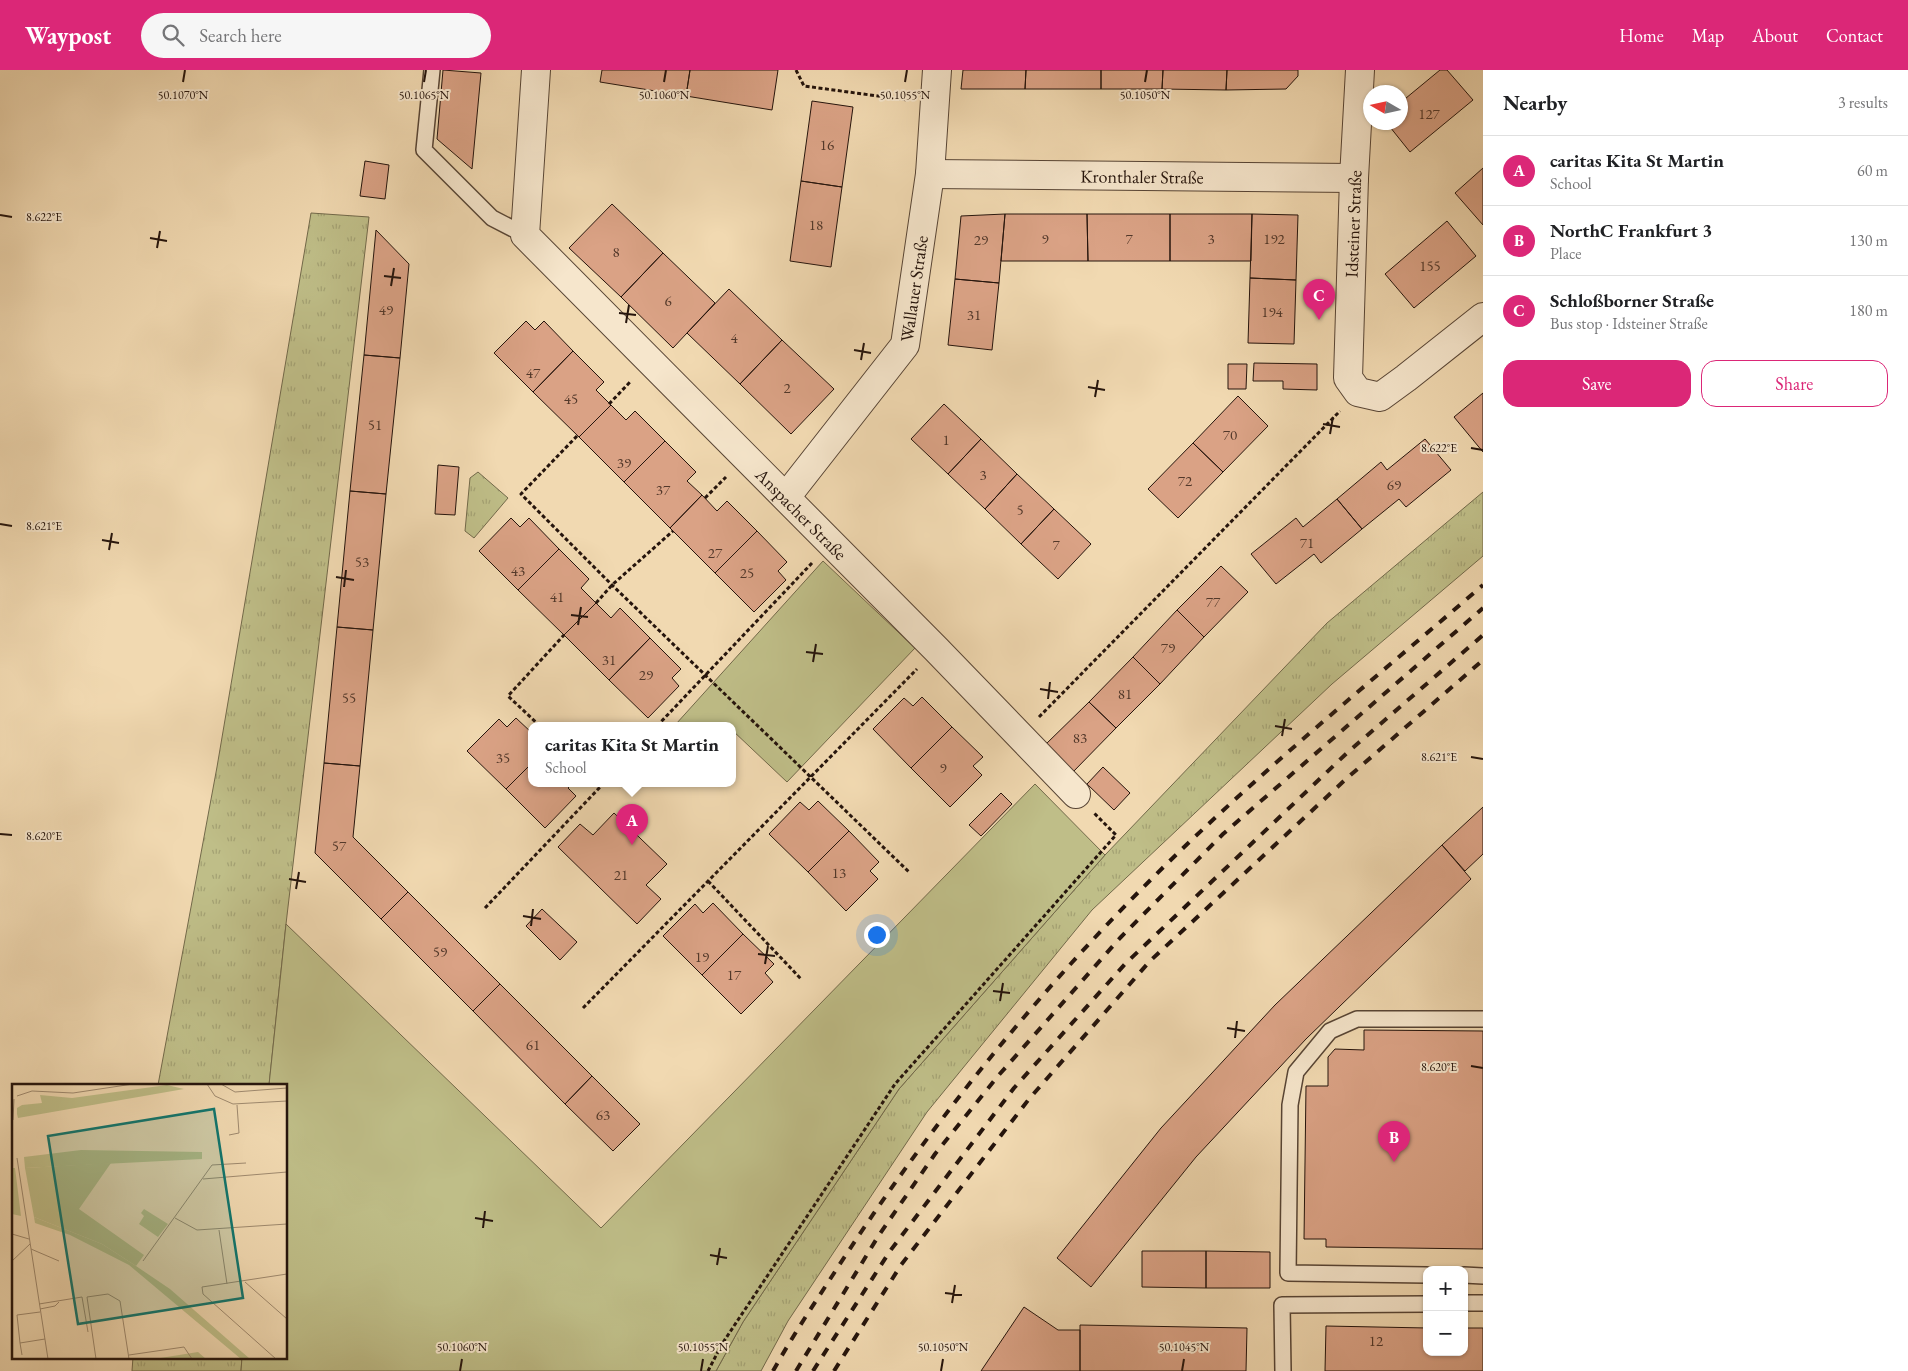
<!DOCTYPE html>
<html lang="en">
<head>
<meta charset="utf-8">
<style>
	body { margin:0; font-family:"EB Garamond",serif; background:#f6f6f6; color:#202124 }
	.controls { position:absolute; right:15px; bottom:15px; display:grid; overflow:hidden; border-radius:10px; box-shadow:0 1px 4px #0004 }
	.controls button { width:45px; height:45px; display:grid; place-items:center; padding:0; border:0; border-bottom:1px solid #e0e0e0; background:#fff; color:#202124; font:25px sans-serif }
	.compass { position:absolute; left:1363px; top:15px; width:45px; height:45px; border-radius:50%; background:#fff; box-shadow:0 1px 4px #0004; rotate:279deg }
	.you { position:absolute; left:876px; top:864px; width:18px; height:18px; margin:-12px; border:4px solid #fff; border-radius:50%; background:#1a73e8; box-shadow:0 0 0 8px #1a73e833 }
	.badge { display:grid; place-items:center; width:32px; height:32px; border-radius:50%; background:#db2777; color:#fff; font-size:16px; font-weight:700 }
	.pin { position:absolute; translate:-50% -41px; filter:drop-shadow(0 1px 2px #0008) }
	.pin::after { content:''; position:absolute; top:26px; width:18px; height:15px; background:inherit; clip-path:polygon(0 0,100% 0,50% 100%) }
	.popup { position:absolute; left:528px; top:652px; width:208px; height:65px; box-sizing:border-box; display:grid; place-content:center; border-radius:10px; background:#fff; filter:drop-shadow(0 1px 4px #0005); font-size:16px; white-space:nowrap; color:#757577 }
	.popup b { font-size:19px; color:#202124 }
	.popup::after { content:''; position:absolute; left:50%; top:100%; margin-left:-10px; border:10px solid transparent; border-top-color:#fff }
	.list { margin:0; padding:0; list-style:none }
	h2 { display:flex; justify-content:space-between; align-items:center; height:65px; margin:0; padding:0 20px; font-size:21px }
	h2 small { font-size:16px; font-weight:400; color:#757577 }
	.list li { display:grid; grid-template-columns:32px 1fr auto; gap:15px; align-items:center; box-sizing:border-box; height:70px; padding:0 20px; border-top:1px solid #e0e0e0 }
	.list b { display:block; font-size:19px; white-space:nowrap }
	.list p { margin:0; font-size:16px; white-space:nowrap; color:#757577 }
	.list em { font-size:16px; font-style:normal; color:#757577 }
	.actions { display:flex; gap:10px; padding:15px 20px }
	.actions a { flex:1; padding:11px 0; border:1px solid #db2777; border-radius:15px; text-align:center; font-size:18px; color:#db2777 }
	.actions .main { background:#db2777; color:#fff }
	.icon { flex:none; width:28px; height:28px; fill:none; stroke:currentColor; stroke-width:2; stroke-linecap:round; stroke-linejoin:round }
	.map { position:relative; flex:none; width:1483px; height:1301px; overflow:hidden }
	header { display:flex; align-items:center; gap:30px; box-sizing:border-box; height:70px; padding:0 25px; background:#db2777; color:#fff }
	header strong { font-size:24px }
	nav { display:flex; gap:28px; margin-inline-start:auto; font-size:18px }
	.search { width:350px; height:45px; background:#f6f6f6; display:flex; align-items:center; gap:12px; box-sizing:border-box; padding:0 18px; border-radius:28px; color:#757577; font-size:19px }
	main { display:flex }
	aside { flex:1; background:#fff }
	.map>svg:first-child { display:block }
</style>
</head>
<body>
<header>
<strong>Waypost</strong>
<div class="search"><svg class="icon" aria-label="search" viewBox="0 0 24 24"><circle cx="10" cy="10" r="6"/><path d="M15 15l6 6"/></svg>Search here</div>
<nav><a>Home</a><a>Map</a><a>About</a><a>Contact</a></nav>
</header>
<main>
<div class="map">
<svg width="1483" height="1301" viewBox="0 0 1483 1301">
	<defs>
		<pattern id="grass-tufts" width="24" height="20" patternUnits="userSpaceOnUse" patternTransform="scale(1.25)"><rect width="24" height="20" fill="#bfbe88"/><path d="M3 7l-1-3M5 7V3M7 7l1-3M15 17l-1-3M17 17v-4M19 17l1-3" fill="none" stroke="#a4a274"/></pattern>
	</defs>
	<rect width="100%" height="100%" fill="#f1d9b1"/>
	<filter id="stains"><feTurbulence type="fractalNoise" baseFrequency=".004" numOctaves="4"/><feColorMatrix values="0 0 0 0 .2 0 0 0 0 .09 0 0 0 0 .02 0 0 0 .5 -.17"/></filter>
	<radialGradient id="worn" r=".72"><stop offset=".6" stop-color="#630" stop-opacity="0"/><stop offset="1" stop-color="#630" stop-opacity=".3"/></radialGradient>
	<path fill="url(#grass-tufts)" stroke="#72694a" d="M311 143 369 147 286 854 269 1015H158L217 697Z
		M478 402 508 428 474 468 465 461 470 408Z
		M1483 422V486L1332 614 1092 840 927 1042 788 1251 761 1301H716L743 1252 899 1019 1105 785 1327 553Z
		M133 1287H242L241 1301H132Z"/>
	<path fill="#bfbe88" stroke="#72694a" d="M823 491 915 578 787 712 732 660V656H678L676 654Z
		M1035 714 1105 785 899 1019 743 1252 716 1301H241L242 1287H286V1015H269L286 854 601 1158Z"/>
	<path fill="#daa285" stroke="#25140c" d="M443 0 481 3 472 99 437 69Z
		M602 0H690L686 26 600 12Z
		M690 0H778L772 40 686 26Z
		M963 0H1026L1025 19H961Z
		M1026 0H1101V19H1025Z
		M1101 0H1163L1162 19H1101Z
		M1163 0H1227L1226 20 1162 19Z
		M1227 0H1298V6L1286 19 1226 20Z
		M1440 0H1447L1473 30 1410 82 1386 52H1400V33Z
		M812 31 853 37 842 117 801 111Z
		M365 91 389 95 385 129 360 126Z
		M1483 98V155L1455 123Z
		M801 111 842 117 831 197 790 191Z
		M612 134 663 183 621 227 569 178Z
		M1005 144 999 213 955 209 961 146Z
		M1005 144H1087L1088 191H1001Z
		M1087 144H1170V191H1088Z
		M1170 144H1252L1251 191H1170Z
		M1252 144 1298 145 1296 210 1250 208Z
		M1447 151 1476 186 1414 238 1385 204Z
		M376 160 409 194 400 288 364 285Z
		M663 183 715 233 673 278 621 227Z
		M1250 208 1296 210 1294 274 1248 273Z
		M955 209 999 213 992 280 948 275Z
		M729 219 782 270 740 314 687 263Z
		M526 251 535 260 544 251 573 281 533 322 494 283Z
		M782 270 834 319 791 364 740 314Z
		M573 281 604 312 596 320 611 335 579 367 533 322Z
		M364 285 400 288 386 424 350 421Z
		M1254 293 1317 294V320L1283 319V311H1253Z
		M1228 294H1247L1246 319H1228Z
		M1483 323V382L1454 347Z
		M1238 326 1268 356 1223 402 1193 373Z
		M944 334 981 369 948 404 911 369Z
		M611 335 626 350 635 341 665 371 624 412 579 367Z
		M981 369 1017 404 985 439 948 404Z
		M1425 369 1451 400 1406 437 1399 429 1362 459 1337 429 1381 392 1387 400Z
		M665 371 696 402 687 411 702 425 670 458 624 412Z
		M1193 373 1223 402 1178 448 1148 419Z
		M438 395 459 397 455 445 435 444Z
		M1017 404 1054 439 1021 474 985 439Z
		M350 421 386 424 373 560 337 557Z
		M702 425 717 441 727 431 757 461 715 503 670 458Z
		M1337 429 1362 459 1321 493 1314 484 1276 514 1251 484 1296 448 1303 457Z
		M1054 439 1091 474 1058 509 1021 474Z
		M511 448 520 457 529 448 559 479 518 520 479 481Z
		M757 461 787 492 778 501 786 510 754 542 715 503Z
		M559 479 589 509 581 518 596 533 564 565 518 520Z
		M1221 496 1248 522 1204 567 1177 540Z
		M596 533 611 548 620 538 650 568 609 610 564 565Z
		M1177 540 1204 567 1160 614 1133 587Z
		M337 557 373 560 360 696 324 693Z
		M650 568 681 599 672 608 679 616 648 648 609 610Z
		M1133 587 1160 614 1116 658 1089 632Z
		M922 627 952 657 911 698 873 659 904 628 913 636Z
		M1089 632 1116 658 1072 703 1044 676Z
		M516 648 532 663V693L506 719 467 681 499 649 507 657Z
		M952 657 983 687 973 696 982 705 950 737 911 698Z
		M324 693 360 696 353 767 408 822 381 849 315 783Z
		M532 693V714H572L568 718 576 726 545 758 506 719Z
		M1103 697 1130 723 1114 740 1087 714Z
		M1001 723 1012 734 981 766 969 755Z
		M818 731 849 761 808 802 769 764 800 732 809 740Z
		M1483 737V784L1465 801 1442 775Z
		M614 743 667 794 646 815 661 829 637 854 558 777 580 754 593 765Z
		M849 761 879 792 870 801 878 809 846 841 808 802Z
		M1442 775 1471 809 1306 969 1196 1087 1091 1217 1057 1188 1161 1058 1275 935Z
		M408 822 500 914 473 941 381 849Z
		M713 833 743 864 702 905 663 866 695 834 703 843Z
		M542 839 577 872 560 890 526 856Z
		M743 864 774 894 765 903 773 912 741 944 702 905Z
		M500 914 592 1006 565 1034 473 941Z
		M1364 960 1483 961V1179L1326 1177V1169H1304L1306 1016H1328V987L1335 979 1364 980Z
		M592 1006 640 1054 613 1081 565 1034Z
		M1142 1181H1206V1218L1142 1217Z
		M1206 1181 1270 1182V1218H1206Z
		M1024 1237 1058 1260H1080V1301H981Z
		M1080 1255 1247 1258 1246 1301H1080Z
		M1326 1256 1427 1258V1282H1464V1258H1483V1301H1325Z"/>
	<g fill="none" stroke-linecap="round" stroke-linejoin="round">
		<g stroke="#584535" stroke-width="18">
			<path id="service" d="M432 0 424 80 492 148 525 165
				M1427 1205 1288 1203 1290 1035 1296 1002 1330 961 1357 949H1483
				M1464 1205 1483 1206
				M1464 1233H1483
				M1283 1301 1282 1235 1427 1234"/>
		</g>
		<g stroke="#584535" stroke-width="30">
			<g id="minor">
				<path id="s1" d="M536 0 525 165 936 579 1076 724"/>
				<path d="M1360 0 1354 108 1348 308 1358 322 1380 327 1406 308 1483 247"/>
				<path id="s2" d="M930 104 1354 108"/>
				<path id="s3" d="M786 427 905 275 930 104 937 0"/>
			</g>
		</g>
		<path stroke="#25140c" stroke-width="3" stroke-dasharray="4 2.5" stroke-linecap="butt" d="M796 0 804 16 907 30
			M609 334 631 311
			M577 366 521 424 612 515 910 803
			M705 428 726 407
			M596 533 612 515 673 461
			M1039 647 1340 341
			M540 656 508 626 564 565
			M657 656 812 493
			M708 811 802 910
			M485 838 603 714
			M583 938 917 599
			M708 1301 722 1274 895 1014 1116 765 1094 743"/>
		<use href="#service" stroke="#f6e6cc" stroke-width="15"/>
		<use href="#minor" stroke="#f6e6cc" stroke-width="28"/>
		<path stroke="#25140c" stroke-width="4" stroke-dasharray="9 9" stroke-linecap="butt" d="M773 1301C793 1265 816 1231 838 1197 945 1032 1072 880 1216 747 1302 667 1394 592 1483 515
			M796 1301 879 1165 935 1084 998 1006 1120 868 1223 764 1483 538
			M813 1301 890 1181 1014 1018 1125 894 1348 682 1483 565
			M834 1301 901 1195 1029 1029 1150 891 1346 709 1483 590"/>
	</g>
	<path fill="none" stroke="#25140c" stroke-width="2" d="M183 12 185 0M424 12 426 0M664 12 666 0M905 12 907 0M1145 12 1147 0M0 145 12 147M150 168 167 171M157 178 160 161M384 206 401 208M391 216 394 198M619 243 636 245M626 253 629 235M854 280 871 283M861 290 864 273M1088 317 1105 320M1095 327 1098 310M1323 354 1340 357M1330 364 1333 347M1471 378 1483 380M0 454 12 456M102 470 119 473M109 480 112 463M336 507 354 510M344 517 346 500M571 545 588 547M578 555 581 537M806 582 823 584M813 592 816 574M1040 619 1058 622M1048 629 1050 612M1275 656 1292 659M1282 666 1285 649M1471 687 1483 689M0 764 12 765M289 809 306 812M296 819 299 802M523 846 541 849M531 856 533 839M758 884 775 886M765 894 768 876M993 921 1010 923M1000 931 1003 913M1227 958 1245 961M1235 968 1237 951M1471 996 1483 998M475 1148 493 1151M483 1158 485 1141M710 1185 727 1188M717 1195 720 1178M945 1223 962 1225M952 1233 955 1215M460 1301 462 1289M701 1301 703 1289M941 1301 943 1289M1182 1301 1184 1289"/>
	<g text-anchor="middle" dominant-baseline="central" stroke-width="4" stroke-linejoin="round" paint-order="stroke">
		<g font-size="15" fill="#52382a">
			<text x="1429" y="43">127</text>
			<text x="827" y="74">16</text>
			<text x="816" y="154">18</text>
			<text x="1045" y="168">9</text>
			<text x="1129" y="168">7</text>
			<text x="1211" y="168">3</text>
			<text x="1274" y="168">192</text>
			<text x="981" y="169">29</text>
			<text x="616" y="181">8</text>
			<text x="1430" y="195">155</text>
			<text x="668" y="230">6</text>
			<text x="386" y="239">49</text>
			<text x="1272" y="241">194</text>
			<text x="974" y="244">31</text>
			<text x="734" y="267">4</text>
			<text x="533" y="302">47</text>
			<text x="787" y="317">2</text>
			<text x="571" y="328">45</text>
			<text x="375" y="354">51</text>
			<text x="1230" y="364">70</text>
			<text x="946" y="369">1</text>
			<text x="624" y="392">39</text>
			<text x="983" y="404">3</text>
			<text x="1185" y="410">72</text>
			<text x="1394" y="414">69</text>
			<text x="663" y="419">37</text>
			<text x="1020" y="439">5</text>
			<text x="1307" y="472">71</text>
			<text x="1056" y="474">7</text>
			<text x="715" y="482">27</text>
			<text x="362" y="491">53</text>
			<text x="518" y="500">43</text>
			<text x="747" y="502">25</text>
			<text x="557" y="526">41</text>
			<text x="1213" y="531">77</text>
			<text x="1168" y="577">79</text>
			<text x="609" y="589">31</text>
			<text x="646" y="604">29</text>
			<text x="1125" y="623">81</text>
			<text x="349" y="627">55</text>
			<text x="1080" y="667">83</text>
			<text x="503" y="687">35</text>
			<text x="943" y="697">9</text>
			<text x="339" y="775">57</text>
			<text x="839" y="802">13</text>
			<text x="621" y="804">21</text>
			<text x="440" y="881">59</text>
			<text x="702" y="886">19</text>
			<text x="734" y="904">17</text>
			<text x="533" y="974">61</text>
			<text x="603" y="1044">63</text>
			<text x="1376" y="1270">12</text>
		</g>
		<g font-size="18" fill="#25140c" stroke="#f6e6cc">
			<text stroke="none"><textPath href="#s2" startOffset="212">Kronthaler Straße</textPath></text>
			<text transform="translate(1353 154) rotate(-88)">Idsteiner Straße</text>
			<text stroke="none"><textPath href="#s3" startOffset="250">Wallauer Straße</textPath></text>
			<text stroke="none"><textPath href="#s1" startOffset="558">Anspacher Straße</textPath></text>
		</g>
	</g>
	<g transform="translate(12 1014)">
		<rect width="275" height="275" fill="#f1d9b1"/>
		<path d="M155 1 172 5 6 34 5 30V24L10 21 30 19 28 11 60 14ZM69 66 190 68V75L13 84 12 73ZM22 133 90 160 124 182 158 205 238 275H229L117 181 58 151 23 139ZM186 268 194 275H142Z" fill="#bfbe88"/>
		<path d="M99 79 67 125 132 171 124 182 90 160 22 133 13 84ZM0 84H3L9 132 0 130ZM132 125 156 140 146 153 127 140 132 132 129 129Z" fill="#bfbe88"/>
		<path fill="none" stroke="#9f8a6f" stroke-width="1" d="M52 0H78M195 0 203 12 221 20 275 17M209 0 223 8 275 4M5 12 20 7 61 9 121 0M1 36 2 15M217 51 227 49 225 21M5 74 36 275M191 95 275 88M163 134 185 146 275 140M207 146 215 200M0 150 17 155M19 165 47 177M0 177 18 160M131 177 200 81 234 79M233 198 275 235M190 203 191 210 264 275M190 203 275 190M27 220 70 213 76 248M28 225 43 222 47 218M8 259 5 231 28 228M10 271 8 259 33 255M117 271 172 263 180 275M84 275 75 213 96 210 108 217 117 275"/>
		<path fill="#0f766e" fill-opacity="0.15" stroke="#0f766e" stroke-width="2.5" d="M202 25 231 214 66 240 36 52Z"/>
		<rect width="275" height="275" fill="none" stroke="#25140c" stroke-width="2.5"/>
	</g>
	<g font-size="12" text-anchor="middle" fill="#25140c" stroke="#f6e6cc" stroke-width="4" stroke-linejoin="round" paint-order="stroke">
		<text x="424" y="29">50.1065°N</text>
		<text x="664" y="29">50.1060°N</text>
		<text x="905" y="29">50.1055°N</text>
		<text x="1145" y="29">50.1050°N</text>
		<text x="183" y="29">50.1070°N</text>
		<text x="44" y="151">8.622°E</text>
		<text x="1439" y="382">8.622°E</text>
		<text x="44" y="460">8.621°E</text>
		<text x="1439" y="691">8.621°E</text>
		<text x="44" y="770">8.620°E</text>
		<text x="1439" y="1001">8.620°E</text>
		<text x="462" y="1281">50.1060°N</text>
		<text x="703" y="1281">50.1055°N</text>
		<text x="943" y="1281">50.1050°N</text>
		<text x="1184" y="1281">50.1045°N</text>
	</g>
	<rect width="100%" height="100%" filter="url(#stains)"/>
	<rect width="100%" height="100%" fill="url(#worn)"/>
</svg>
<div class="controls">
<button>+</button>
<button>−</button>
</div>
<svg class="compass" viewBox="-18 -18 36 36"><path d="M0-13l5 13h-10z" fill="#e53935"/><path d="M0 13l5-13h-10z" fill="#757577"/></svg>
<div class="you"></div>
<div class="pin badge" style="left:632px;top:775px">A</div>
<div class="popup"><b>caritas Kita St Martin</b>School</div>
<div class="pin badge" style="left:1394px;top:1092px">B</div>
<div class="pin badge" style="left:1319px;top:250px">C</div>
</div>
<aside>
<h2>Nearby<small>3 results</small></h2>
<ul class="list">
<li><span class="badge">A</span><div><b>caritas Kita St Martin</b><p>School</p></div><em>60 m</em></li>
<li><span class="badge">B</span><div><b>NorthC Frankfurt 3</b><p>Place</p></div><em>130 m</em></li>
<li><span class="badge">C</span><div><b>Schloßborner Straße</b><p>Bus stop · Idsteiner Straße</p></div><em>180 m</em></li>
</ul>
<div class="actions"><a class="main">Save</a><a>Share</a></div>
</aside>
</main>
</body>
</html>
